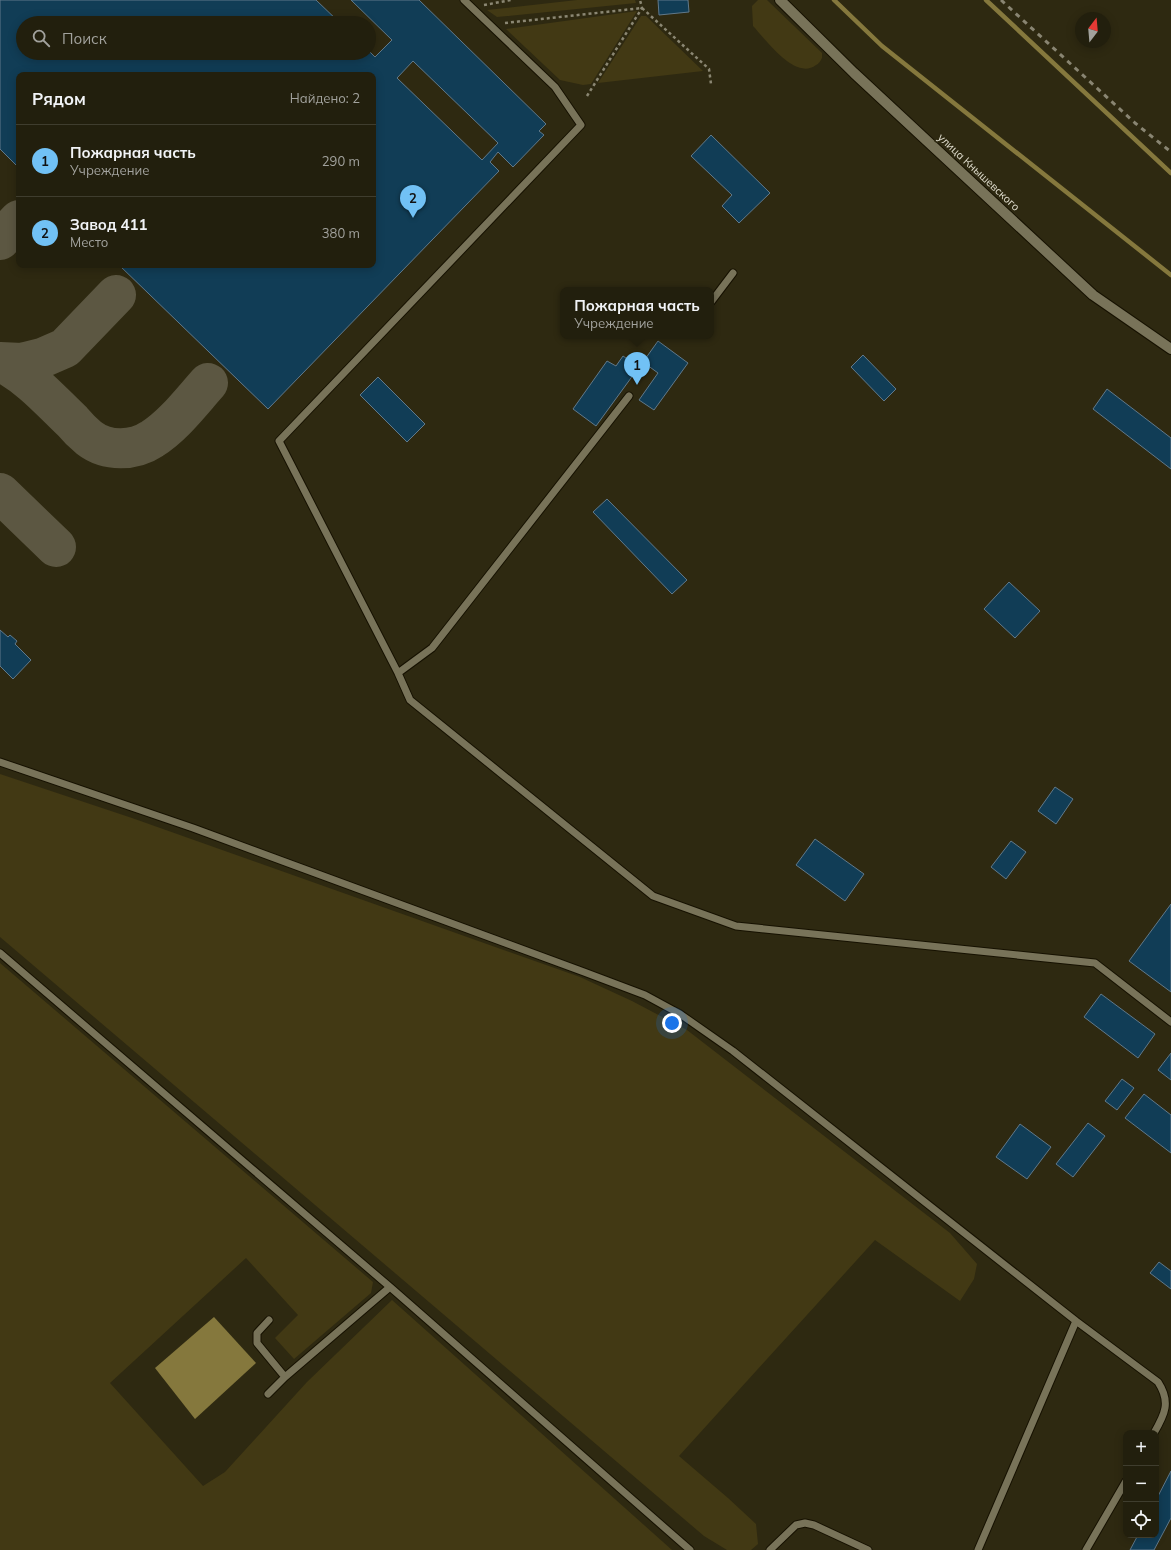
<!DOCTYPE html>
<html lang="ru">
<head>
<meta charset="utf-8">
<style>
	body { margin:0; font-family:Mulish,sans-serif; background:#2a2716; color:#f1f3f6 }
	.controls { position:absolute; right:12px; bottom:12px; display:grid; overflow:hidden; border-radius:8px; box-shadow:0 2px 10px #0003 }
	.controls button { width:36px; height:36px; display:grid; place-items:center; padding:0; border:0; border-bottom:1px solid #3f3d2e; background:#221f0d; color:#f1f3f6; font:20px sans-serif }
	.compass { position:absolute; left:1075px; top:12px; width:36px; height:36px; border-radius:50%; background:#221f0d; box-shadow:0 2px 10px #0003; rotate:16deg }
	.you { position:absolute; left:672px; top:1023px; width:14px; height:14px; margin:-10px; border:3px solid #fff; border-radius:50%; background:#1a73e8; box-shadow:0 0 0 6px #1a73e833 }
	.badge { display:grid; place-items:center; width:26px; height:26px; border-radius:50%; background:#71c1f5; color:#111; font-size:13px; font-weight:700 }
	.pin { position:absolute; translate:-50% -33px; filter:drop-shadow(0 1px 2px #0008) }
	.pin::after { content:''; position:absolute; top:21px; width:14px; height:12px; background:inherit; clip-path:polygon(0 0,100% 0,50% 100%) }
	.popup { position:absolute; left:560px; top:287px; width:154px; height:52px; box-sizing:border-box; display:grid; place-content:center; border-radius:8px; background:#221f0d; filter:drop-shadow(0 1px 3px #0005); font-size:13px; white-space:nowrap; color:#a2a29d }
	.popup b { font-size:15px; color:#f1f3f6 }
	.popup::after { content:''; position:absolute; left:50%; top:100%; margin-left:-8px; border:8px solid transparent; border-top-color:#221f0d }
	.list { margin:0; padding:0; list-style:none }
	h2 { display:flex; justify-content:space-between; align-items:center; height:52px; margin:0; padding:0 16px; font-size:17px }
	h2 small { font-size:13px; font-weight:400; color:#a2a29d }
	.list li { display:grid; grid-template-columns:26px 1fr auto; gap:12px; align-items:center; box-sizing:border-box; height:72px; padding:0 16px; border-top:1px solid #3f3d2e }
	.list b { display:block; font-size:15px; white-space:nowrap }
	.list p { margin:0; font-size:13px; white-space:nowrap; color:#a2a29d }
	.list em { font-size:13px; font-style:normal; color:#a2a29d }
	.icon { flex:none; width:22px; height:22px; fill:none; stroke:currentColor; stroke-width:2; stroke-linecap:round; stroke-linejoin:round }
	.map { position:relative; flex:none; width:1171px; height:1550px; overflow:hidden }
	.search { position:absolute; background:#221f0d; box-shadow:0 2px 10px #0003; left:16px; top:16px; width:360px; height:44px; display:flex; align-items:center; gap:10px; box-sizing:border-box; padding:0 14px; border-radius:22px; color:#a2a29d; font-size:15px }
	.panel { position:absolute; background:#221f0d; box-shadow:0 2px 10px #0003; left:16px; top:72px; width:360px; height:196px; border-radius:8px }
	.map>svg:first-child { display:block }
</style>
</head>
<body>
<div class="map">
<svg width="1171" height="1550" viewBox="0 0 1171 1550">
	<rect width="100%" height="100%" fill="#2e2911"/>
	<path fill="#423914" d="M577 0H635L636 3 497 17 487 10Z
		M758 0H767L822 53V58C821 60 819 64 816 65 795 81 766 40 753 26L752 6Z
		M637 11 591 84 583 85 560 80 506 29Z
		M641 16H646L703 71 598 83Z
		M0 774 132 818 580 977 632 1001 687 1030 950 1233 977 1264 974 1279 960 1301 875 1240 679 1456 728 1498 756 1524 758 1544 751 1550H727L704 1536 0 937Z
		M0 963 373 1282 371 1293 294 1359 275 1338 298 1315 246 1258 110 1383 203 1486 225 1472 307 1382 392 1300 672 1550H0Z"/>
	<path fill="#85783d" d="M214 1317 256 1363 195 1419 155 1368Z"/>
	<g fill="none" stroke-linecap="round" stroke-linejoin="round">
		<path stroke="#85783d" stroke-width="4.5" d="M834 0 882 46 1171 275
			M986 0 1171 173"/>
		<path stroke="#5c5742" stroke-width="40" d="M0 240 19 220
			M0 362 22 363 42 358 65 348 116 295
			M3 363C30 377 50 400 72 421 77 427 83 433 89 438 107 452 134 451 152 439 173 426 191 402 208 383
			M0 493 56 547"/>
	</g>
	<path fill="#113d56" stroke="#61798a" fill-rule="evenodd" d="M0 0H316L340 23H23V53H369V51L375 57 392 40 351 0H419L546 124 539 131 544 135 513 167 498 152 490 162 499 171 268 409 119 265H373V75H19V168L0 149ZM413 61 498 143 482 160 397 78Z
		M658 0H688L689 12 659 15Z
		M711 135 770 193 739 223 722 206 732 195 691 156Z
		M658 341 688 363 654 410 639 400 658 373 643 362Z
		M863 355 896 389 884 401 851 367Z
		M623 356 639 367 596 426 573 409 607 361 616 366Z
		M378 377 425 424 407 442 360 395Z
		M1107 389 1171 438V469L1093 409Z
		M607 499 687 580 672 594 593 512Z
		M1009 582 1040 611 1015 638 984 609Z
		M0 630 8 637 10 635 17 641 15 644 31 660 13 679 0 666Z
		M1055 787 1073 799 1056 824 1038 811Z
		M815 839 864 874 845 901 796 865Z
		M1011 841 1026 852 1006 879 991 867Z
		M1171 904V992L1129 961Z
		M1101 994 1155 1034 1138 1058 1084 1017Z
		M1171 1053V1080L1158 1070Z
		M1122 1079 1134 1088 1117 1110 1105 1101Z
		M1144 1094 1171 1115V1153L1125 1118Z
		M1088 1123 1105 1136 1073 1177 1056 1164Z
		M1020 1124 1051 1147 1027 1179 996 1157Z
		M1159 1262 1171 1271V1289L1150 1273Z
		M1171 1471V1518L1154 1550H1130L1138 1535H1156V1500Z"/>
	<g fill="none" stroke-linecap="round" stroke-linejoin="round">
		<g stroke="#161100" stroke-width="9">
			<path id="service" d="M464 0 555 87 581 125 279 441 398 673 410 700 653 896 736 926 1095 963 1171 1022
				M711 302 733 273
				M398 673 432 648 629 396
				M0 762 193 828 584 972 645 995 680 1014 733 1051 1076 1321 1158 1382C1171 1402 1165 1414 1154 1433
				M0 953 390 1287 690 1550
				M285 1377 390 1287
				M268 1394 285 1377 257 1343V1333L269 1320
				M770 1550 796 1525 805 1523 814 1525 868 1550
				M978 1550 1076 1321
				M1086 1550 1126 1481"/>
		</g>
		<g stroke="#161100" stroke-width="12">
			<path id="minor" d="M780 0 854 73 1093 295 1171 349"/>
		</g>
		<path stroke="#8b8773" stroke-width="2.5" stroke-dasharray="3 3" stroke-linecap="butt" d="M484 5 511 0
			M505 23 642 8 709 69 711 84
			M587 96 642 8 640 0"/>
		<use href="#service" stroke="#787359" stroke-width="7"/>
		<use href="#minor" stroke="#787359" stroke-width="10"/>
		<path stroke="#898572" stroke-width="3" stroke-dasharray="5 5" stroke-linecap="butt" d="M1001 0 1135 123 1171 152"/>
	</g>
	<g text-anchor="middle" dominant-baseline="central" stroke-width="3.5" stroke-linejoin="round" paint-order="stroke">
		<g font-size="11" fill="#e0ddce" stroke="#2e2911">
			<text transform="translate(979 172) rotate(43)">улица Кнышевского</text>
		</g>
	</g>
</svg>
<div class="controls">
<button>+</button>
<button>−</button>
<button><svg class="icon" aria-label="locate" viewBox="0 0 24 24"><circle cx="12" cy="12" r="6"/><path d="M12 2v4M12 18v4M2 12h4M18 12h4"/></svg></button>
</div>
<svg class="compass" viewBox="-18 -18 36 36"><path d="M0-13l5 13h-10z" fill="#e53935"/><path d="M0 13l5-13h-10z" fill="#a2a29d"/></svg>
<div class="you"></div>
<div class="pin badge" style="left:637px;top:385px">1</div>
<div class="popup"><b>Пожарная часть</b>Учреждение</div>
<div class="pin badge" style="left:413px;top:218px">2</div>
<div class="search"><svg class="icon" aria-label="search" viewBox="0 0 24 24"><circle cx="10" cy="10" r="6"/><path d="M15 15l6 6"/></svg>Поиск</div>
<section class="panel">
<h2>Рядом<small>Найдено: 2</small></h2>
<ul class="list">
<li><span class="badge">1</span><div><b>Пожарная часть</b><p>Учреждение</p></div><em>290 m</em></li>
<li><span class="badge">2</span><div><b>Завод 411</b><p>Место</p></div><em>380 m</em></li>
</ul>
</section>
</div>
</body>
</html>
